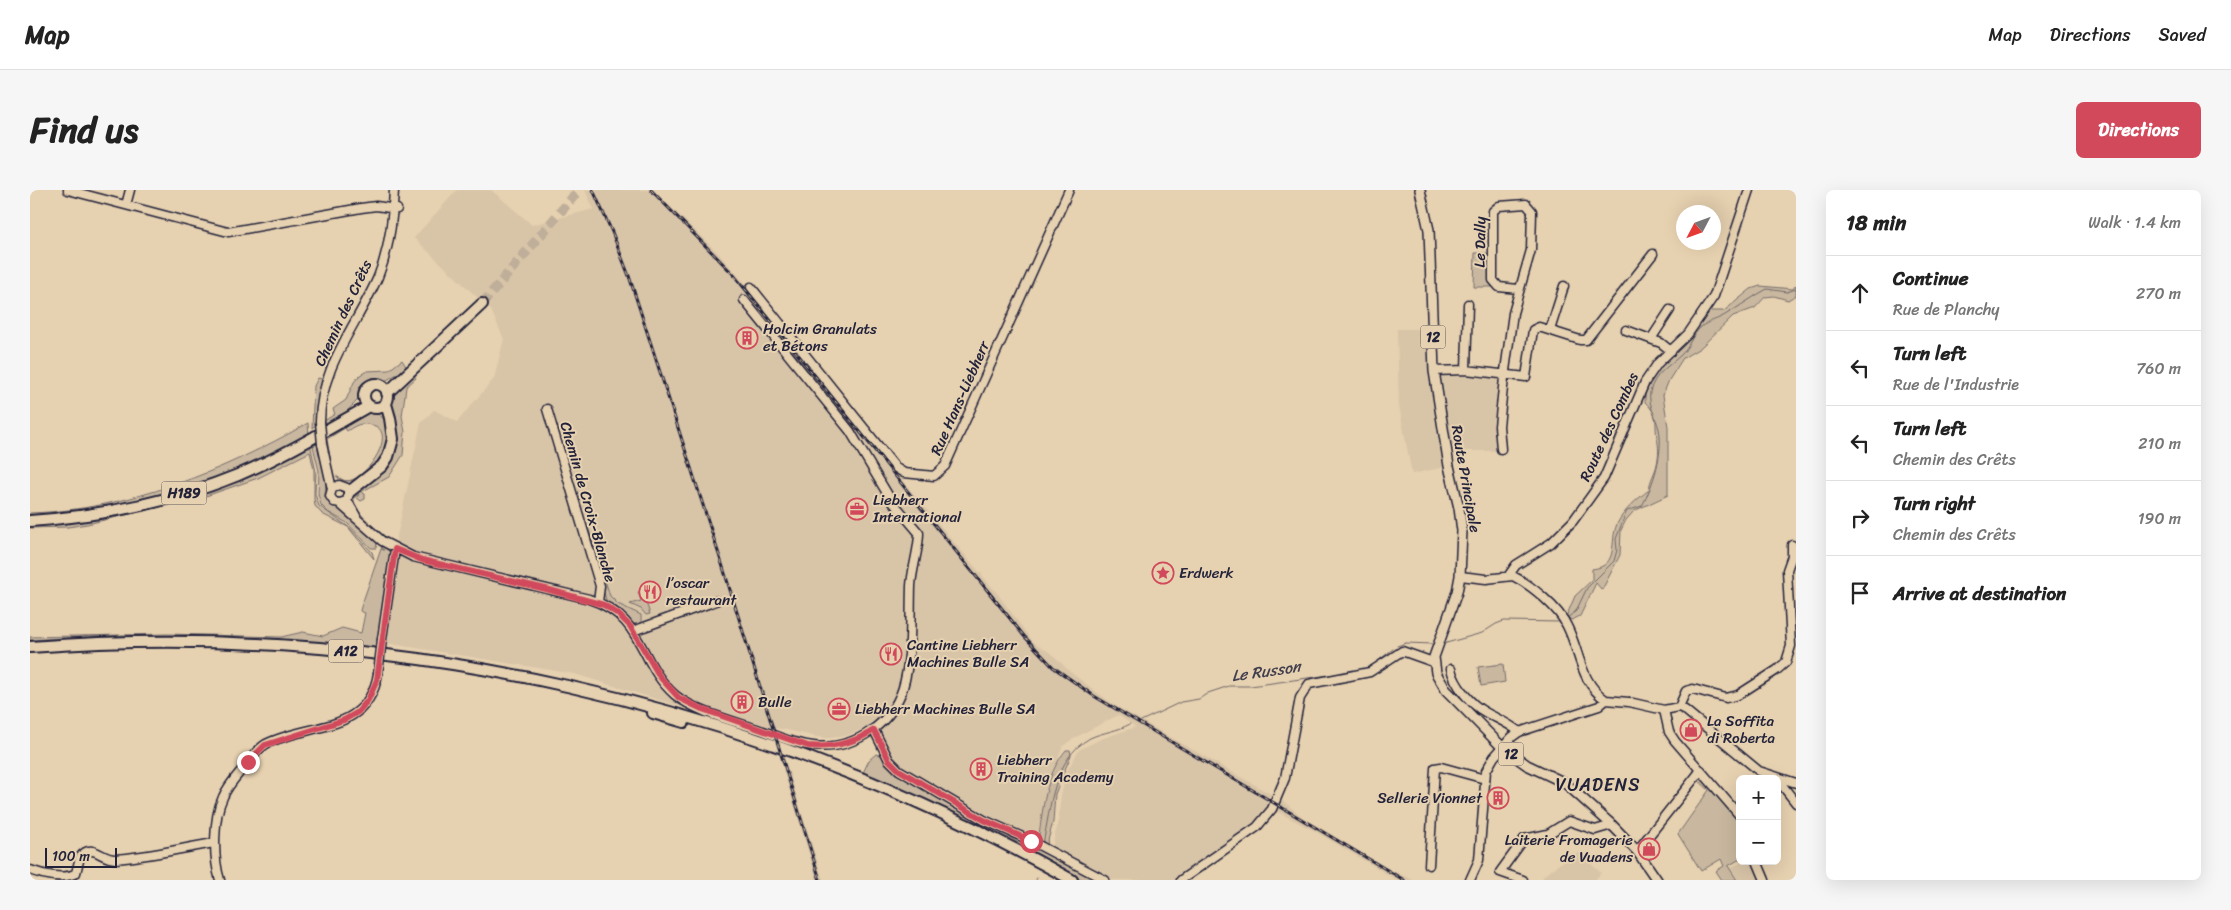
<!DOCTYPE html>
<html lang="en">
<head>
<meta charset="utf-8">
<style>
	body { margin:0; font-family:Sriracha,sans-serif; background:#f6f6f6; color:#222 }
	.controls { position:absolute; right:15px; bottom:15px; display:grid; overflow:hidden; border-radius:8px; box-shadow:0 5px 20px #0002 }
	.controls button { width:45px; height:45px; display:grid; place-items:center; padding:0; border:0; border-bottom:1px solid #e0e0e0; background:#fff; color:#222; font:25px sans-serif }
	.compass { position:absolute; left:1646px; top:15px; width:45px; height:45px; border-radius:50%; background:#fff; box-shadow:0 5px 20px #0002; rotate:229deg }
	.scale { position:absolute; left:15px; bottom:12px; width:72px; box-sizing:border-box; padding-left:5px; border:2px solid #22223b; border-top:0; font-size:14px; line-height:18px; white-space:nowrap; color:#22223b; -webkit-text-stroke:4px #e6d1b0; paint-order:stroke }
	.stop { position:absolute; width:15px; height:15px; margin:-11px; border:4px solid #d1495b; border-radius:50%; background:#fff }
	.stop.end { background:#d1495b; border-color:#fff; box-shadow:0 1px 5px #0008 }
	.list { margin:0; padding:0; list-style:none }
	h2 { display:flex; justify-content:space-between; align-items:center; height:65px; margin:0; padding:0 20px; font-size:21px }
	h2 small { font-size:16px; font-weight:400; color:#767676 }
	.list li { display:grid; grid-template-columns:32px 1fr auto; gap:15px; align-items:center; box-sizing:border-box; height:75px; padding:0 20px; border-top:1px solid #e0e0e0 }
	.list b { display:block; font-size:19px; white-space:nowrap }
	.list p { margin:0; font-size:16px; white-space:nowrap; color:#767676 }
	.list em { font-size:16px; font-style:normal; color:#767676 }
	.icon { flex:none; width:28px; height:28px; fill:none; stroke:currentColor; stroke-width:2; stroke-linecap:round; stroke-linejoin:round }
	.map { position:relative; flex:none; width:1766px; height:690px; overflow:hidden; border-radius:8px }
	header { display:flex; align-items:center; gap:30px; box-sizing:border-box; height:70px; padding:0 25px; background:#fff; border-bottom:1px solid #e0e0e0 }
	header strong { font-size:24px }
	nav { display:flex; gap:28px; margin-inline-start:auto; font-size:18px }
	.intro { display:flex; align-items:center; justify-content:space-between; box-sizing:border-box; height:120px; padding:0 30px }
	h1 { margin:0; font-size:35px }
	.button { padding:12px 22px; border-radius:8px; background:#d1495b; color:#fff; font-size:18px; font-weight:700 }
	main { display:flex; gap:30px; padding:0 30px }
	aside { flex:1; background:#fff; border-radius:8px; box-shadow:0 5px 20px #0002 }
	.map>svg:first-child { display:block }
</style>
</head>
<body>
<header>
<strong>Map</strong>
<nav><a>Map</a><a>Directions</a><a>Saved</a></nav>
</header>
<div class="intro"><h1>Find us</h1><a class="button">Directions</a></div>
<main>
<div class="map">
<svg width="1766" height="690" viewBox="0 0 1766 690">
	<rect width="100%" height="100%" fill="#e6d1b0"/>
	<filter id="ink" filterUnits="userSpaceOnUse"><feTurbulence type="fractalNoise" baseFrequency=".02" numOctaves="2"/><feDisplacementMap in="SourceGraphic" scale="10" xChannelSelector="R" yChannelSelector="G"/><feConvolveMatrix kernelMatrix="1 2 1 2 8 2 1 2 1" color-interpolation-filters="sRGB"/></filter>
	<g filter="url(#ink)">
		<path fill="#d8c4a7" d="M427 0H461L502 35 564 19 555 0H623L687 62 720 99 882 302 967 403 1003 452 1022 464 1040 482 1084 515 1253 611 1275 629 1360 680 1383 690H1367L1285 641 1242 619 1237 627 1151 690H1075L1021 662 1028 633 1031 606 1037 581 1049 560 1071 549 1106 537 1088 525 1042 549 1033 556 1018 593 1007 654 869 580 842 535 816 546 798 548 787 547 753 539 740 538 672 516 668 522 545 484 356 453 359 412 366 367 369 365 365 356 391 233 404 220 427 232 464 189 474 149 461 120 384 48Z
			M1367 139H1402L1405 181 1474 185 1469 261H1417L1419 276 1382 284 1369 215Z
			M753 579 758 581 760 586 793 690H787Z
			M1549 663 1571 683 1565 690H1513V686L1536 669Z
			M1714 671H1727L1735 690H1707L1700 678Z"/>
		<path fill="#c9b89f" stroke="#766d6d" d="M1445 63H1457L1458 66H1461L1462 97H1444Z
			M1766 95V105L1758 110 1744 106 1735 107 1725 118 1703 126 1670 158 1653 168 1639 190 1633 205 1638 237V305L1604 321 1596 330 1591 340 1590 365 1572 400 1566 393 1550 426 1542 430 1536 427 1545 406 1562 390V379C1590 376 1579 351 1587 334 1594 320 1607 309 1619 300 1620 289 1625 284 1627 274 1629 264 1629 257 1627 248 1624 230 1630 227 1615 212V195L1628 174 1678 121H1694L1721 99 1730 96 1763 99Z
			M372 170 377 178 357 190 343 191 336 194 326 212 316 222 295 237 294 231 305 224 303 219 316 210 324 192 330 185 337 181 359 180Z
			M382 183 386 188 376 197 372 226 375 242 373 265 359 287 331 302 335 304V309L331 311 327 308 329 304 324 308C323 324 352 342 363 354 348 345 317 325 323 305 339 292 364 279 366 256 368 242 362 226 360 212 363 199 373 192 382 183Z
			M288 188 292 189V192L287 220 286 235 282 238 284 196Z
			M341 221C388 237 330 310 306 286 308 287 312 290 316 291 335 292 370 241 342 235 331 232 326 235 317 241L315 238 297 249 301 273 295 244 335 222Z
			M278 233 279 246C215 279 147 306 76 318 51 322 25 324 0 327V323C98 320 194 281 278 233Z
			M280 253 286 282 285 304 289 316 320 338 342 362 344 369 318 337 292 324 285 316 284 309V280L280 262 228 288 173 307 57 334 38 337 0 338V335L56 331 108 319Z
			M287 254 296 290 295 306 298 311 318 324 347 353 346 358H341L317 333 298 322 291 315 288 304 289 281 283 256Z
			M558 337 580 406 588 414 611 425V433L603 434 589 420 577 413 555 340Z
			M352 356 359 361 361 367 348 458C233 445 116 442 0 450V447L137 444 251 447 273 442 293 446 312 438 331 443 335 423 330 421 331 417 351 359 354 360 351 358Z
			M612 401 620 424 616 425 611 419 600 414 611 411 608 402Z
			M1473 474 1475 492 1451 496 1448 477Z
			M1036 560H1040L1041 565 1025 604 1023 632 1017 654 1008 651C1013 620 1015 585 1036 560Z
			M846 564 854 566 861 577 1070 690H1053L980 648H976L923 622 833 583 839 570Z
			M1670 585 1710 630V669L1698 676 1707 690H1692L1686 681 1694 676 1691 669 1671 681 1648 644 1679 600 1667 589Z"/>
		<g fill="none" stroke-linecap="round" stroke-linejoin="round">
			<path stroke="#6f6769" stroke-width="1" d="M1536 429 1546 421 1557 398 1584 371 1587 360 1586 349 1595 325 1597 321 1612 316C1623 295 1634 263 1629 239 1626 227 1618 215 1620 202 1624 184 1639 176 1651 165 1659 157 1662 145 1671 137 1678 131 1687 130 1695 125 1709 117 1722 107 1737 99L1757 102 1766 99
				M1413 454 1452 443 1466 434 1474 431 1530 432
				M1367 456 1376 453 1403 454
				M1331 480 1343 475 1363 459
				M1111 531 1151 512 1169 509 1178 503 1199 496H1221L1327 481
				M1013 654C1021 616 1023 569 1060 548 1073 542 1088 541 1100 534
				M1006 690 1007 688"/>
			<path stroke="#bfae99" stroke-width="10" stroke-dasharray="10 5" stroke-linecap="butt" d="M452 114 549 0"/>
			<g stroke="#22223b" stroke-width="11">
				<path id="minor" d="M38 0 198 42 331 18 346 16 367 19
					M96 15 100 0
					M721 97 866 278 874 283 904 286 915 276 1039 0
					M1520 140 1534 96
					M1596 140 1631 153 1641 161
					M1621 149 1640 120
					M1436 180 1438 114
					M1404 181 1436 180 1496 187 1503 140 1509 137 1550 150H1556L1623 64
					M517 219 570 396 568 412
					M290 232C290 177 327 135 348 87 359 60 363 29 364 0
					M292 254 302 299
					M1471 259 1469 236 1474 188 1483 123 1501 60 1502 21 1496 14 1469 16 1463 21V90L1469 97 1488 99
					M317 310 311 313 304 312 300 306 302 299 309 295 317 298 319 304 317 310 326 326
					M310 314 352 351 383 367 559 409C615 427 608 473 645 505 667 523 708 532 736 542 751 548 766 554 783 556 825 561 866 532 875 490 882 460 880 426 881 396 882 378 889 360 889 343L861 310 820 241 714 110
					M1479 385 1486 375 1521 353 1543 331 1574 288 1615 192 1628 173 1658 144 1684 106 1719 0
					M1430 386 1456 389 1483 386C1501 395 1529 418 1537 436 1550 461 1550 493 1576 510L1599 512 1634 520 1649 517 1655 520 1729 581 1766 593
					M603 441 686 411
					M352 449 365 359
					M1421 479C1425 495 1440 514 1455 522 1467 529 1479 533 1489 542
					M1649 517 1656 501 1663 499 1696 508 1708 505 1747 480 1756 472 1761 456 1757 380 1762 366V355
					M1634 520 1639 542 1645 551 1710 626
					M844 540 859 570 869 580 954 630 997 649 1075 690
					M1751 589 1752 595 1766 613
					M1607 661 1671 580
					M1727 671 1735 690
					M1399 675 1405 578 1411 577 1455 589
					M0 680C13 685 35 690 46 683L50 667C62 652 71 669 85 669 118 667 152 658 185 653
					M190 690C183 668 183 628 193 607 198 595 207 586 215 576 221 568 228 559 236 554 279 532 337 545 348 484
					M1151 690 1227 637 1242 619 1255 588 1270 508 1279 494 1340 482 1372 461 1403 472
					M1440 690 1449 670 1456 581 1464 567 1482 547 1489 542 1569 516 1576 510
					M1493 690 1470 682 1494 649 1518 644 1539 631 1565 640 1582 635"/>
			</g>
			<g stroke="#22223b" stroke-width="12">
				<path id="major" d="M1390 0 1399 40 1404 181 1419 276 1429 318 1432 341 1430 386 1427 402 1404 467 1406 483 1416 500 1473 558 1497 575 1535 593 1582 635 1607 661 1627 690"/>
			</g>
			<g stroke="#22223b" stroke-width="14">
				<path id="highway" d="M334 206a12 12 0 1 1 24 0a12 12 0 1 1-24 0Z
					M357 203 452 114
					M319 302 352 276 358 267 363 249 360 228 356 214
					M0 331C70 326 142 312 208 285 254 266 296 240 339 216
					M0 457C364 430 724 511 1042 690
					M623 523 654 532"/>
			</g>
			<use href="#minor" stroke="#e6d1b0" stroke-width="8"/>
			<use href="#major" stroke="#e6d1b0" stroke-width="9"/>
			<use href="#highway" stroke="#e6d1b0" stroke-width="10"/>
			<g stroke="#22223b" stroke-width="3">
				<path id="rail" d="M563 0 582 42 599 86 692 374 790 690
					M621 0 703 84 994 446 1023 477 1064 506 1374 690"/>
			</g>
			<use href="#rail" stroke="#e6d1b0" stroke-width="1" stroke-dasharray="4" stroke-linecap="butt"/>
			<g stroke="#22223b" stroke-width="11" stroke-linecap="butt">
				<path id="minor-bridge" d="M290 232 292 254
					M348 484 352 449"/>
			</g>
			<use href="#minor-bridge" stroke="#e6d1b0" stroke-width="8"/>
		</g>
	</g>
	<g fill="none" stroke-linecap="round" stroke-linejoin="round" filter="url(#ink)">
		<path stroke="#d1495b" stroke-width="6" d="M218 572 235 555 314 530 328 522 338 510 347 490 365 359 392 370 516 399 574 415 588 424 600 436 630 487 649 508 672 519 778 556C802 558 824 553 844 540L859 570 869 580 954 630 1001 651"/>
	</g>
	<defs>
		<g id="building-ring" transform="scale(1.125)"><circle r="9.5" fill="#e6d1b0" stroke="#d1495b" stroke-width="1.5"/><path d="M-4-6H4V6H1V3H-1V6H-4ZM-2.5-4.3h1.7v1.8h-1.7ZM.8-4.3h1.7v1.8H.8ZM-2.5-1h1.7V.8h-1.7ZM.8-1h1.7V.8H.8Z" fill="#d1495b"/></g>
		<g id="office-ring" transform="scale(1.125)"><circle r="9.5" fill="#e6d1b0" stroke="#d1495b" stroke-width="1.5"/><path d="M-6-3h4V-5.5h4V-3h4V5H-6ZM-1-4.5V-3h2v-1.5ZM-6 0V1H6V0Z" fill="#d1495b"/></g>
		<g id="sight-ring" transform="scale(1.125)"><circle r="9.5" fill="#e6d1b0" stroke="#d1495b" stroke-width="1.5"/><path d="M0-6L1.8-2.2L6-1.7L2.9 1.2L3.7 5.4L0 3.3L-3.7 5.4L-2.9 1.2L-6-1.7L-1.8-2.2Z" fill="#d1495b"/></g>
		<g id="restaurant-ring" transform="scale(1.125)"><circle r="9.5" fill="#e6d1b0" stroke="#d1495b" stroke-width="1.5"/><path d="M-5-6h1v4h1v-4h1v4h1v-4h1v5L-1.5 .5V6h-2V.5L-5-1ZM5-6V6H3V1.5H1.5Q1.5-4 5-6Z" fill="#d1495b"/></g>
		<g id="shop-ring" transform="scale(1.125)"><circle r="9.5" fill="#e6d1b0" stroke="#d1495b" stroke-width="1.5"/><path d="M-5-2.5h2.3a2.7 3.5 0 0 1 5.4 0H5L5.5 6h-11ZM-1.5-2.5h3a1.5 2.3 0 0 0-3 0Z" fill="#d1495b"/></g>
	</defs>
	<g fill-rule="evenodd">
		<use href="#building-ring" x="717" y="148"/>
		<use href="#office-ring" x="827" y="319"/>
		<use href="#sight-ring" x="1133" y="383"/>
		<use href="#restaurant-ring" x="620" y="402"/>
		<use href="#restaurant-ring" x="861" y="464"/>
		<use href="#building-ring" x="712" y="512"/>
		<use href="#office-ring" x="809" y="519"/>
		<use href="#shop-ring" x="1661" y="540"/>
		<use href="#building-ring" x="951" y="579"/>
		<use href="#building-ring" x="1468" y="608"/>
		<use href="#shop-ring" x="1619" y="659"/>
	</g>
	<g text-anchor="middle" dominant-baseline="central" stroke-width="4" stroke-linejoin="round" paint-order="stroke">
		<g fill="#e6d1b0" stroke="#5d565e" stroke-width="1">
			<rect x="1390.5" y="135.5" width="25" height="23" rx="4"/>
			<rect x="131.5" y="291.5" width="45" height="23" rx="4"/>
			<rect x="298.5" y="449.5" width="35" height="23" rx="4"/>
			<rect x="1468.5" y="552.5" width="25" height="23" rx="4"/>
		</g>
		<g font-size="14" font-weight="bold" fill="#22223b">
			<text x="1403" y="147">12</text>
			<text x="154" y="303">H189</text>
			<text x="316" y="461">A12</text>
			<text x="1481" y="564">12</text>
		</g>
		<g font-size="15" fill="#22223b" stroke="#e6d1b0">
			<text transform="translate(1450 52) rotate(-89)">Le Dally</text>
			<text transform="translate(313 123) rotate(-65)">Chemin des Crêts</text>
			<text transform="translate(930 208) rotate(-66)">Rue Hans-Liebherr</text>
			<text transform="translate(1579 237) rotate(-65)">Route des Combes</text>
			<text transform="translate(1436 289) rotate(80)">Route Principale</text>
			<text transform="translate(558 312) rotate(74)">Chemin de Croix-Blanche</text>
		</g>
		<g font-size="15" fill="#22223b" stroke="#e6d1b0" text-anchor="start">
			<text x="733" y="139">Holcim Granulats<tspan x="733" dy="17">et Bétons</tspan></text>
			<text x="843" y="310">Liebherr<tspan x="843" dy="17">International</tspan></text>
			<text x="1149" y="383">Erdwerk</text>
			<text x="636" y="393">l’oscar<tspan x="636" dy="17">restaurant</tspan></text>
			<text x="877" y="455">Cantine Liebherr<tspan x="877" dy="17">Machines Bulle SA</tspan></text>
			<text x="728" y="512">Bulle</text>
			<text x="825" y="519">Liebherr Machines Bulle SA</text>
			<text x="1677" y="531">La Soffita<tspan x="1677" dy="17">di Roberta</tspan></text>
			<text x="967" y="570">Liebherr<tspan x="967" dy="17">Training Academy</tspan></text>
			<text x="1452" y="608" text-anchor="end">Sellerie Vionnet</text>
			<text x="1603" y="650" text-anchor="end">Laiterie Fromagerie<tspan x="1603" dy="17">de Vuadens</tspan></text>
		</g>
		<g font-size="16" font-style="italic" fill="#423f4e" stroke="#e6d1b0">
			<text transform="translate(1236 481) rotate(-8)">Le Russon</text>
		</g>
		<g font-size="18" letter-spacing="1" fill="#22223b" stroke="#e6d1b0">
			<text x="1568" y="595">VUADENS</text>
		</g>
	</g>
</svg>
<div class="controls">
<button>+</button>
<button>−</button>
</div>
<svg class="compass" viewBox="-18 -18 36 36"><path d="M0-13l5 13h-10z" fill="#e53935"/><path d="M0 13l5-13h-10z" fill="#767676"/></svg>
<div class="scale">100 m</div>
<div class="stop" style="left:1001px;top:651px"></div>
<div class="stop end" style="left:218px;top:572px"></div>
</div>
<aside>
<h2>18 min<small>Walk · 1.4 km</small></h2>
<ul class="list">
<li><svg class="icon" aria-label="ahead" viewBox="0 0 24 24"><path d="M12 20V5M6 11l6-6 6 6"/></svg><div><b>Continue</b><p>Rue de Planchy</p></div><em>270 m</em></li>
<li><svg class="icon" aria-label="left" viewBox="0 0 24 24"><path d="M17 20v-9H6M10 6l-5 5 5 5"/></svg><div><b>Turn left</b><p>Rue de l'Industrie</p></div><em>760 m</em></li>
<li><svg class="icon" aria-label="left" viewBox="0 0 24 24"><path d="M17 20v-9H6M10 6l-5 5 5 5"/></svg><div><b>Turn left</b><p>Chemin des Crêts</p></div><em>210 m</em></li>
<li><svg class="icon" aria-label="right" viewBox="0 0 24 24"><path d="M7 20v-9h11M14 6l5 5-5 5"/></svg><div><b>Turn right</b><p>Chemin des Crêts</p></div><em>190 m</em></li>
<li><svg class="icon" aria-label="arrive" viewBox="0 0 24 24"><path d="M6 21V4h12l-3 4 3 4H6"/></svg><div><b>Arrive at destination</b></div></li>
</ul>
</aside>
</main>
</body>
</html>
